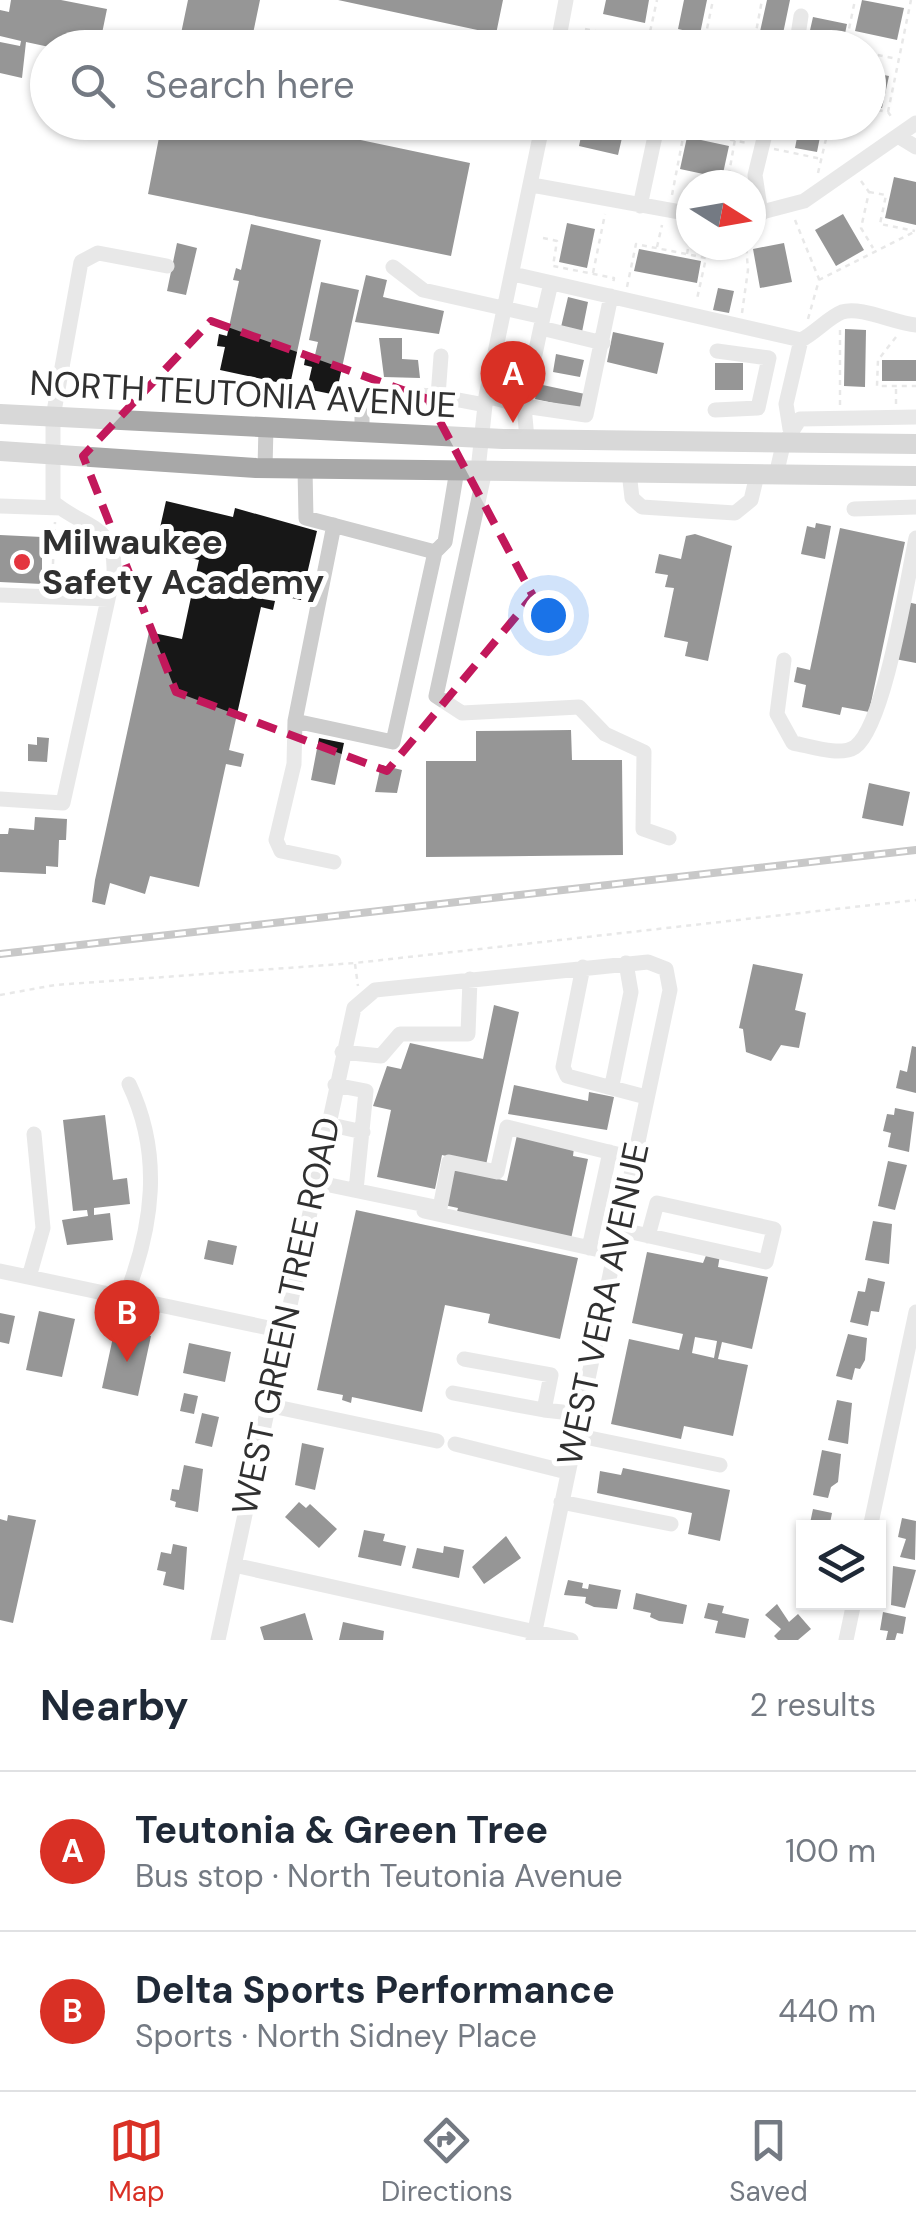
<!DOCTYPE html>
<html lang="en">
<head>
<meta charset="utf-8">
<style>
	body { margin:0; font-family:"DM Sans",sans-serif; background:#f2f2f3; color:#1f2937 }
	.controls { position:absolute; right:30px; bottom:30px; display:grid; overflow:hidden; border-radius:0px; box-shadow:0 2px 8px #0004 }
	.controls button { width:90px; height:90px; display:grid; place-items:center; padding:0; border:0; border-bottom:2px solid #e0e1e3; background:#fff; color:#1f2937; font:50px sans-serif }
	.compass { position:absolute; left:676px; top:170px; width:90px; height:90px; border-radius:50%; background:#fff; box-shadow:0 2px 8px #0004; rotate:101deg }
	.you { position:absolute; left:548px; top:615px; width:35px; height:35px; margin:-25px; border:8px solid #fff; border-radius:50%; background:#1a73e8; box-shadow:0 0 0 15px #1a73e833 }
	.badge { display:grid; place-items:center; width:65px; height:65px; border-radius:50%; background:#d93025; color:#fff; font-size:32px; font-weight:700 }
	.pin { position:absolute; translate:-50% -82px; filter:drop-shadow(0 2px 5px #0008) }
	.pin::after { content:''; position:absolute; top:52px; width:35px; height:30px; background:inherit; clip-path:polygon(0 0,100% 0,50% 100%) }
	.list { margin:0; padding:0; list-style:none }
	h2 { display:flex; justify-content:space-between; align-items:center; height:130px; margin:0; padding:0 40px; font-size:42px }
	h2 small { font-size:32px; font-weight:400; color:#747a83 }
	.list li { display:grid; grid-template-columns:65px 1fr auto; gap:30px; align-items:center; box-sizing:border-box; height:160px; padding:0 40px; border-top:2px solid #e0e1e3 }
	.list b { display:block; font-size:38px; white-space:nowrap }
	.list p { margin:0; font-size:32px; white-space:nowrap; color:#747a83 }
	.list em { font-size:32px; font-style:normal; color:#747a83 }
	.icon { flex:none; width:55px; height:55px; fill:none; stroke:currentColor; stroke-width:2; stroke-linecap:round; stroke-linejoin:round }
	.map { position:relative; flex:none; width:916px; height:1640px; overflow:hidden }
	.search { position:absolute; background:#fff; box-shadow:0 2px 8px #0004; left:30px; right:30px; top:30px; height:110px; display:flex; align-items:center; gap:25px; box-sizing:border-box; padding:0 35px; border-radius:55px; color:#747a83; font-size:38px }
	.sheet { height:450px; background:#fff }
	nav { display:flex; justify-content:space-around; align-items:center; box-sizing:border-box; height:140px; border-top:2px solid #e0e1e3; background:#fff; font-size:28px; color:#747a83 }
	nav a { display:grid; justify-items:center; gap:5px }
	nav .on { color:#d93025 }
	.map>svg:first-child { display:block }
</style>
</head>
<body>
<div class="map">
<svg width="916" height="1640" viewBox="0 0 916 1640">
	<rect width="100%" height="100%" fill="#fff"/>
	<path fill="#171717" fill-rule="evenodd" d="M11 0H61L107 9 99 48H54L26 42 22 78 0 73V42L20 46 21 41 0 36V10L9 12Z
		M188 0H260L250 48H178Z
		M338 0H503L496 34Z
		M606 0H649L645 23 603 14Z
		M684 0H707L700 34 678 29Z
		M767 0H790L780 48 757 45Z
		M862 0 904 8 897 40 855 31Z
		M813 17 847 24 842 48H806Z
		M868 72 889 76 882 108 868 105Z
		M162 122H275L470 163 451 256 148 194Z
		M584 122 625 125 618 155 579 146Z
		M800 122H823L817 152 795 148Z
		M687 137 729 146 722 178 680 169Z
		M894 177 916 182V225L885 218Z
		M843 214 864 250 836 266 815 230Z
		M567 223 595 229 587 268 559 262Z
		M251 224 321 240 290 385 220 370 225 347 217 346 219 334 227 336 239 281 233 280 236 268 241 270Z
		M177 243 197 248 186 295 167 291Z
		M784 243 792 282 760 288 753 249Z
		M639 249 701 261 697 283 634 271Z
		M366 275 387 280 383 297 444 311 439 334 355 322Z
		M321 282 359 290 336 395 307 389 312 367 304 365 306 353 315 355 318 342 309 340Z
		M718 288 734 291 729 313 713 310Z
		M568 297 588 302 582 332 561 327Z
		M845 329 866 330 865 387 844 386Z
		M613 332 664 343 657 374 607 362Z
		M379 338H402V359L418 360 420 378 384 377Z
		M556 354 584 360 580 377 553 372Z
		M882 360H916V381H882Z
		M715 363H743V390H715Z
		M538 384 585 394 581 409 535 399Z
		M166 501 233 517 235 508 317 531 301 600 264 592 263 599 275 601 273 610 261 607 229 750 244 754 241 767 226 764 199 887 150 876 145 894 110 883 105 905 92 902 95 880 149 632 182 639 199 560 155 550Z
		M816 523 831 526 825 559 801 554 807 526 815 528Z
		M840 528 905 542 869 712 842 707 840 715 802 707 806 685 794 682 797 667 810 670Z
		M695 534 732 546 708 661 685 656 688 642 664 637 674 588 665 587 668 575 655 573 659 554 681 559 686 536Z
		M0 535 42 537V584L0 582Z
		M907 602 916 604V663L895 659Z
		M571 730 572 760H622L623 855 426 857V761H476V731Z
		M37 737 49 738 47 762 28 761V744L37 745Z
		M319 738 344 743 335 785 311 780Z
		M381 765 402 770 397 793 375 792Z
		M869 783 910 792 903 826 862 818Z
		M35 817 67 819 66 840H59L58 867 46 866V874L0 872V834H8L9 828 34 830Z
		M753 964 803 974 795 1010 806 1013 799 1048 781 1045 771 1061 746 1052 743 1029 739 1028Z
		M494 1005 519 1012 486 1165 442 1155 435 1189 377 1177 391 1110 373 1106 387 1066 401 1069 410 1043 483 1059Z
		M912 1046 916 1047V1093L896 1088 900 1070 907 1072Z
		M514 1085 588 1101 589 1092 614 1097 607 1130 508 1114Z
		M895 1108 914 1112 909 1152 888 1147 891 1133 883 1131 887 1114 894 1115Z
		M105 1115 113 1180 127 1178 130 1204 94 1208V1215L110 1213 113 1240 67 1245 62 1220 88 1216 87 1210 73 1211 63 1120Z
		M517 1135 574 1148 573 1156 588 1159 571 1239 455 1218 458 1208 444 1205 452 1169 507 1181Z
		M888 1161 907 1165 895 1210 878 1206Z
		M356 1210 578 1258 560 1339 488 1323 490 1314 445 1305 422 1412 352 1397 351 1403 342 1400 343 1395 317 1390Z
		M873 1221 892 1224 889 1264 865 1260Z
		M208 1240 237 1246 233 1265 204 1259Z
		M647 1252 703 1263 707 1253 720 1255 718 1267 768 1277 752 1349 722 1342 718 1359 748 1365 733 1436 684 1426 681 1439 611 1424 629 1339 679 1350 683 1334 632 1323ZM695 1337 717 1341 714 1358 692 1353Z
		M868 1278 885 1282 879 1312 871 1311 868 1326 850 1322 858 1291 865 1292Z
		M39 1311 75 1319 62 1377 26 1370Z
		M0 1313 15 1316 9 1344 0 1342Z
		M115 1328 151 1336 138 1396 102 1388Z
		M848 1334 867 1338 865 1360 860 1369 855 1368 852 1380 836 1376Z
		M189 1343 231 1352 225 1382 183 1373Z
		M184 1393 198 1396 194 1414 180 1411Z
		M837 1400 852 1403 848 1444 828 1440Z
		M202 1413 219 1417 212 1447 195 1443Z
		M302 1443 324 1448 315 1490 295 1485Z
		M822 1450 841 1454 838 1482 831 1487 828 1498 813 1495Z
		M184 1465 203 1469 198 1512 175 1507 176 1502 170 1500 172 1489 179 1490Z
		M623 1468 730 1490 720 1541 688 1534 692 1513 597 1493 600 1471 621 1475Z
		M299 1502 306 1508 310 1504 337 1529 319 1548 285 1517Z
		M813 1509 832 1513 829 1528H809Z
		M8 1515 36 1520 13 1623 0 1620V1519L7 1521Z
		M902 1518 916 1521 915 1560 900 1557 906 1539 898 1537Z
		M364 1530 385 1534 383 1541 406 1546 401 1566 358 1557Z
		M506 1536 521 1558 484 1584 472 1567Z
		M173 1544 187 1547 184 1590 163 1585 166 1572 157 1570 161 1552 171 1554Z
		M444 1546 464 1550 459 1578 412 1568 417 1548 443 1553Z
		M893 1566 916 1570 905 1608 891 1605Z
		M568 1580 583 1583 582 1588 588 1589 589 1584 621 1590 617 1609 594 1607 585 1603 586 1597 564 1595Z
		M636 1593 687 1605 683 1624 659 1621 650 1617 651 1613 633 1609Z
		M708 1603 724 1606 722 1613 749 1619 745 1638 715 1633 718 1621 704 1618Z
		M777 1604 789 1622 798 1614 811 1629 798 1640H778L774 1636 781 1629 765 1615Z
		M883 1612 906 1617 903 1634 897 1633 895 1640H886L888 1631 880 1630Z
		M305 1613 313 1640H264L260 1627Z
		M343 1622 384 1631 383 1640H339Z"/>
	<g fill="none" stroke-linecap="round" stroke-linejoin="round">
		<path stroke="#cdcdcd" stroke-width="2.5" stroke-dasharray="5 5" stroke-linecap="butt" d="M585 29 674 48
			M648 41 657 0
			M703 48 713 0
			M753 48 762 0
			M845 48 855 0
			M868 53 897 59
			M868 108 888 112 893 119
			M888 112 911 0
			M671 128 747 143
			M774 149 822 159
			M818 173 830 122
			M861 181 869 192 861 228 873 248
			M727 185 738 122
			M869 192 886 195 880 224 915 231
			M672 195 686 122
			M795 220 819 279
			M543 238 557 241 553 266 614 278 613 284
			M657 247 662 225
			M687 254 691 231
			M593 273 605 214
			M627 287 636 244 706 258 697 299
			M742 313 748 270 746 245
			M808 319 819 280 916 231
			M896 337 878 360 877 386H916
			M896 404V387
			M840 405V329
			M52 584 55 522
			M355 964 358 986
			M0 995 55 985 355 963 916 900"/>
		<path stroke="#cdcdcd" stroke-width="15" d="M557 48 566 0
			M796 48 801 16
			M898 136 916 147
			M532 185 691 214
			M640 206 658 122
			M761 214 755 175 768 122
			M751 215 804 201 916 123
			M393 267 423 290 543 317 524 406 486 396
			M513 274 801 340C815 333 829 317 842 312 861 306 894 323 916 325
			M543 317 551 283
			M541 328 603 343
			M496 354 534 361
			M438 396 441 356
			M715 410 758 408 769 358 717 351
			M790 429 786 404 801 340
			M362 432V405L370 393 438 396 485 405
			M527 439 524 406 586 415 611 296
			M265 468 266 427
			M305 469 306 518 435 552 445 542 457 470
			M478 470 486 396 543 122
			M485 470 436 696 462 713 579 707 605 734 644 752 643 829 669 838
			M629 472 632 498 642 507 735 513 751 500 757 475
			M776 475 783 445 800 419 916 417
			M0 506 61 508
			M854 509 916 507
			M334 525 295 721 393 742 435 552
			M0 595 108 599
			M784 660 777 714 793 743C810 746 840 757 855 747 885 725 907 580 916 538
			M295 721 294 764 276 840 281 851 334 862
			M0 799 63 803 114 572C116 524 83 528 53 502V417L81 262 98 253 167 266
			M583 967 563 1067 567 1076 646 1097
			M342 1052 381 1056 400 1034H468L470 979
			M335 1085 366 1091 356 1190
			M612 1085 631 992 626 963
			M327 1124 363 1132
			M315 1182 440 1208 449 1162 497 1172 507 1127 633 1158
			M424 1211 613 1253
			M618 1229 766 1262 774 1229 657 1203 648 1236
			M589 1248 610 1152
			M0 1271 283 1331
			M29 1277 43 1228 34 1134
			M125 1298C153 1227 163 1155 129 1084
			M464 1359 551 1375 544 1410 580 1414
			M453 1393 544 1410
			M267 1405 437 1441
			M575 1435 720 1465
			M455 1444 567 1472
			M561 1502 671 1524
			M870 1528 916 1312
			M234 1565 571 1640
			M218 1640 354 1008 375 990 648 962 666 969 670 990 533 1640
			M846 1640 854 1602"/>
		<path stroke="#a8a8a8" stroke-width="20" d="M0 414 503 439 916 444
			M0 451 256 468 916 476"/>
		<g stroke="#858585" stroke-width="8">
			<path id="rail" d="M0 954 916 850"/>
		</g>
		<use href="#rail" stroke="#fff" stroke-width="4" stroke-dasharray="11" stroke-linecap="butt"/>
	</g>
	<path d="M0 0H916V1640H0ZM211 321 428 399 533 596 387 771 176 692 83 456Z" fill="#fff" fill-opacity=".55" fill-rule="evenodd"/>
	<path fill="none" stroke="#c2185b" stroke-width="8" stroke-dasharray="20 12" stroke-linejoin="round" d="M211 321 428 399 533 596 387 771 176 692 83 456Z"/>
	<circle fill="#e4353f" stroke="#fff" stroke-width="4" cx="22" cy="562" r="10"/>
	<g text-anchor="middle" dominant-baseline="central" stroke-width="10" stroke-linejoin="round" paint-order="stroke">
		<g font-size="35" fill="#303030" stroke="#fff">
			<text transform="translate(243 394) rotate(3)">NORTH TEUTONIA AVENUE</text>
			<text transform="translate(603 1304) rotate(-78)">WEST VERA AVENUE</text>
			<text transform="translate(286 1316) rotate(-78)">WEST GREEN TREE ROAD</text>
		</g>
		<g font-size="35" font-weight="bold" fill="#303030" stroke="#fff" text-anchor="start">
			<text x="42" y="542">Milwaukee<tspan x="42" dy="40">Safety Academy</tspan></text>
		</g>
	</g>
</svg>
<div class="controls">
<button><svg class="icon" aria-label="layers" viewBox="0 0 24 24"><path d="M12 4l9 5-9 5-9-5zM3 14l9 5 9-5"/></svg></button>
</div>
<svg class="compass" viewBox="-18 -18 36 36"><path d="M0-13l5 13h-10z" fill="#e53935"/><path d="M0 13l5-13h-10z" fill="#747a83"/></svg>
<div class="you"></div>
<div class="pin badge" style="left:513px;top:423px">A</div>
<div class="pin badge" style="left:127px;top:1362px">B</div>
<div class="search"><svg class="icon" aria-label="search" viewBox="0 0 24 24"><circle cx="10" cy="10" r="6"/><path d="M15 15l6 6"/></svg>Search here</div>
</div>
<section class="sheet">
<h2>Nearby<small>2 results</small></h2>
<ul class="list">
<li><span class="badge">A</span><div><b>Teutonia &amp; Green Tree</b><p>Bus stop · North Teutonia Avenue</p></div><em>100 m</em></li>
<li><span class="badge">B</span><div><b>Delta Sports Performance</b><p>Sports · North Sidney Place</p></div><em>440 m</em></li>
</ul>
</section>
<nav>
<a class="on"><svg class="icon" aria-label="map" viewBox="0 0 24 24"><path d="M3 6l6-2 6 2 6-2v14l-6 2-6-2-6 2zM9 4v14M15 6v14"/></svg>Map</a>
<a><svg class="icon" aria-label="directions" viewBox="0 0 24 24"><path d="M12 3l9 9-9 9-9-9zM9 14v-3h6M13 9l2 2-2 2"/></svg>Directions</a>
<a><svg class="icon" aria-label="saved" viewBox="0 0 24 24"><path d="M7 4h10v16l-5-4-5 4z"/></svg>Saved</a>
</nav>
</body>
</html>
